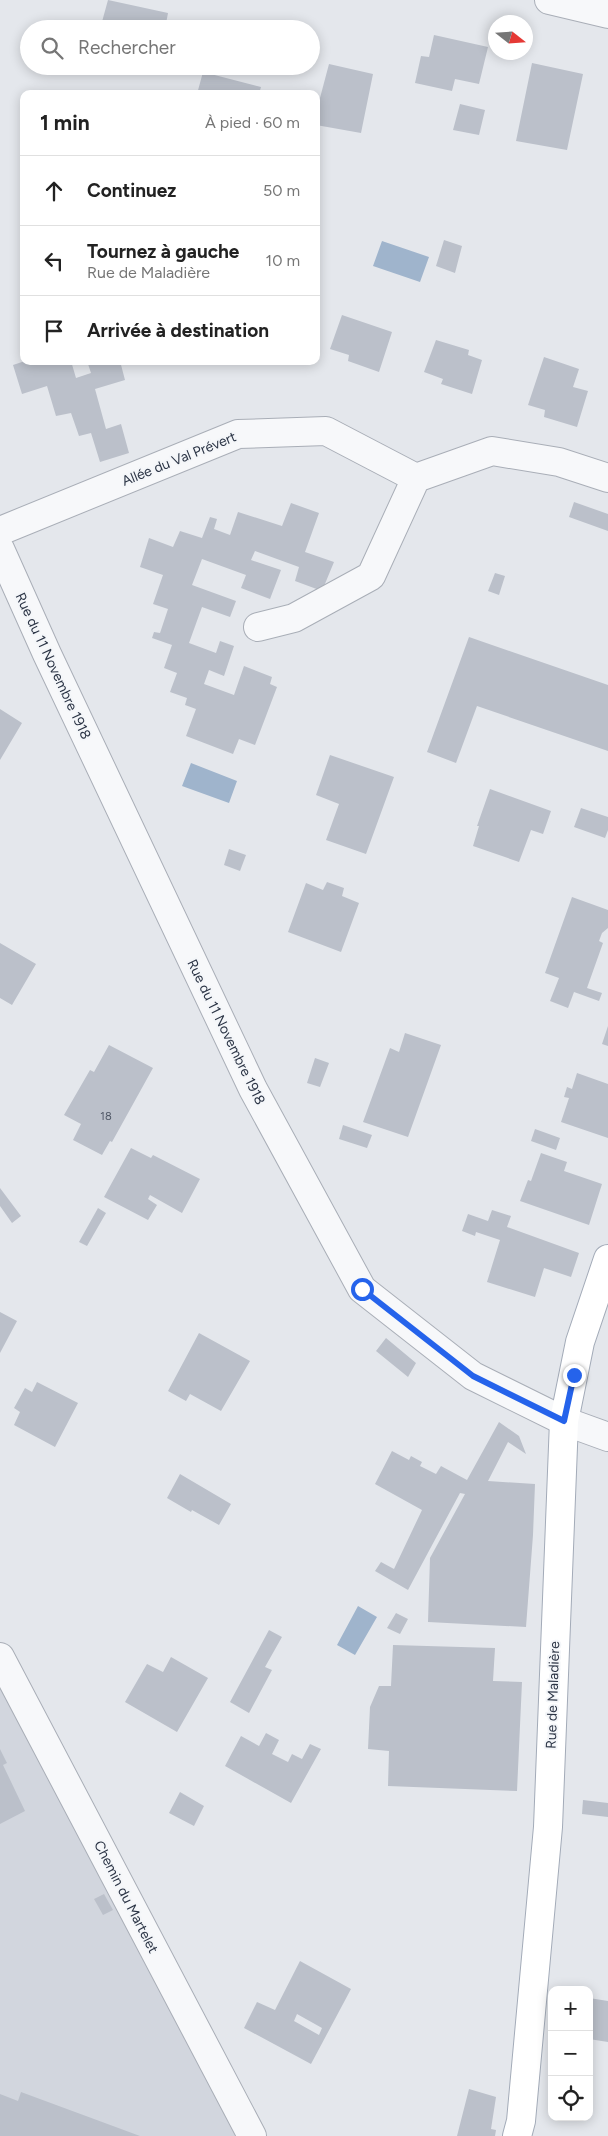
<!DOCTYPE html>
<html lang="fr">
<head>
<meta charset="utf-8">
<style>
	body { margin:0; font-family:Figtree,sans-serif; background:#f2f2f2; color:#222 }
	.controls { position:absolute; right:15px; bottom:15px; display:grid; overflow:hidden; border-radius:10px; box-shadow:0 2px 12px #0003 }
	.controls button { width:45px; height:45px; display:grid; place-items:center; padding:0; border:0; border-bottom:1px solid #e0e0e0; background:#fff; color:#222; font:25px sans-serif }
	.compass { position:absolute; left:488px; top:15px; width:45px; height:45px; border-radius:50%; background:#fff; box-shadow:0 2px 12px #0003; rotate:107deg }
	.stop { position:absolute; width:15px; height:15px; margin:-11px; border:4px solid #2563eb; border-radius:50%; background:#fff }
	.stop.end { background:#2563eb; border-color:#fff; box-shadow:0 1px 5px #0008 }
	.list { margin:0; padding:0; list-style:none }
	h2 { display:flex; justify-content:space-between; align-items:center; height:65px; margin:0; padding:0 20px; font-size:21px }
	h2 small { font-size:16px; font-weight:400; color:#767676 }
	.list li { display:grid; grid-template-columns:32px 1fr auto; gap:15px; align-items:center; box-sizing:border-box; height:70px; padding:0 20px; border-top:1px solid #e0e0e0 }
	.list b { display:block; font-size:19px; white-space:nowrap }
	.list p { margin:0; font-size:16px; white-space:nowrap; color:#767676 }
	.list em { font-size:16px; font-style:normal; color:#767676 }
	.icon { flex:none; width:28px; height:28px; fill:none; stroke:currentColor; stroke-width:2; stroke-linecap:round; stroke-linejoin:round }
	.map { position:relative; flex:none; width:608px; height:2136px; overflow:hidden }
	.search { position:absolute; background:#fff; box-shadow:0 2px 12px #0003; left:20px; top:20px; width:300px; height:55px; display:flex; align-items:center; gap:12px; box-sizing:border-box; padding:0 18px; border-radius:28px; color:#767676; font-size:19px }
	.panel { position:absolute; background:#fff; box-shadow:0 2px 12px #0003; left:20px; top:90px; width:300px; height:275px; border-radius:10px }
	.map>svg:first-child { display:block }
</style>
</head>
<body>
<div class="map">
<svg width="608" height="2136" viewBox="0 0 608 2136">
	<rect width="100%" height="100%" fill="#e4e7ec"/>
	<path fill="#d2d6de" d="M0 1660 252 2136H0Z"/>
	<path fill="#9fb4cc" d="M382 241 429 257 420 282 373 266Z
		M191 763 237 781 229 803 182 786Z
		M358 1606 377 1617 355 1655 337 1645Z"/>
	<path fill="#bbc0ca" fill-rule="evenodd" d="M108 0 168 13 165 29H100Z
		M434 35 488 47 479 84 455 79 452 91 415 83 421 56 429 57Z
		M532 63 583 74 567 150 516 141Z
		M329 64 373 74 361 133 316 125V113Z
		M203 72 261 87 259 94H197Z
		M460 104 485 110 479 135 453 130Z
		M444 240 462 246 455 273 436 266Z
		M342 315 392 332 379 372 348 361 349 355 330 349Z
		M436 340 469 350 468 355 482 360 472 394 441 384 443 379 424 372Z
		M544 357 579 369 573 387 588 391 577 427 544 417 545 410 528 405Z
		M25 361H71L76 378 91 373 87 361H120L125 380 95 389 106 429 121 424 129 453 100 462 91 433 79 436 71 413 56 416 47 386 22 394 13 365Z
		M574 502 608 514V531L569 517Z
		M291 503 319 513 305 552 334 562 322 591 295 581 299 567 255 551 251 560 281 570 270 599 241 588 246 575 202 559 192 585 236 601 230 617 202 607 189 643 216 653 220 641 234 646 224 676 209 670 204 684 234 695 244 666 272 677 270 684 277 687 255 745 239 739 233 754 186 736 196 709 185 705 187 698 170 692 177 673 164 668 172 645 152 638 154 632 160 633 168 609 153 604 163 575 140 567 149 538 173 547 180 531 202 538 210 517 217 519 214 529 230 535 238 512 282 526Z
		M495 573 505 576 499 595 488 591Z
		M469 637 608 685V751L477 706 456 763 427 752Z
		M0 709 22 723 0 760Z
		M330 755 394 777 366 854 326 840 339 804 316 795Z
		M490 789 551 811 543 834 531 830 519 862 473 846 479 826H477Z
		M581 808 608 817V830L605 838 574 827Z
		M229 849 246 855 240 871 224 865Z
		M327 882 344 888 342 896 359 903 341 952 288 932 306 883 323 890Z
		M572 897 608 910V928L602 933 599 941 603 943 587 988 602 993 599 1001 574 992 568 1008 550 1001 559 978 545 973Z
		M0 943 36 964 12 1005 0 998Z
		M608 1026V1046L602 1044Z
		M405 1033 441 1045 408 1137 363 1122 390 1048 399 1052Z
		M109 1045 153 1068 112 1142 110 1141 102 1155 73 1140 81 1124 64 1115 90 1070 94 1072Z
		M315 1058 329 1063 320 1087 307 1083Z
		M577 1073 608 1084V1138L561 1122 569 1098 564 1097 567 1087 572 1089Z
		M343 1125 372 1135 367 1148 339 1139Z
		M535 1129 560 1138 556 1150 531 1141Z
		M131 1148 151 1158 153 1155 200 1179 182 1213 150 1195 148 1199 157 1205 148 1220 104 1197Z
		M541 1153 567 1162 564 1171 602 1184 589 1225 520 1201 528 1180 531 1181Z
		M0 1188 21 1216 12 1223 0 1206Z
		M98 1208 106 1213 87 1246 79 1242Z
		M492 1210 511 1216 507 1227 579 1253 571 1277 544 1268 535 1297 487 1282 500 1240 476 1232 475 1236 462 1231 468 1214 488 1221Z
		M0 1312 17 1321 0 1353Z
		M199 1333 250 1361 221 1411 190 1394 186 1401 168 1391Z
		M386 1338 416 1363 408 1377 376 1351Z
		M37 1382 78 1403 55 1447 14 1425 20 1412 14 1408 25 1388 32 1392Z
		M499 1422 519 1436 526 1454 508 1442 488 1481 535 1484 533 1535 526 1627 428 1622 430 1558 465 1494 460 1493 408 1590 375 1571 381 1562 394 1569 422 1510 375 1484 392 1451 409 1460 411 1456 422 1462 420 1466 436 1474 441 1466 467 1480Z
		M180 1474 231 1504 219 1525 192 1510 191 1512 167 1498Z
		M396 1613 408 1619 400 1634 387 1628Z
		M269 1630 282 1637 265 1667 272 1670 249 1713 230 1702Z
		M393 1645 495 1648 493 1681 522 1682 517 1791 388 1786 389 1751 368 1749 370 1707 379 1686H391Z
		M171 1657 208 1678 177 1732 125 1702 147 1664 163 1672Z
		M266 1733 279 1740 272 1754 288 1762 292 1754 302 1759 310 1744 321 1749 291 1803 225 1766 241 1736 259 1746Z
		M0 1749 7 1763 3 1765 25 1811 0 1824Z
		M180 1792 204 1806 194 1826 169 1813Z
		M583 1800 608 1803V1817L582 1814Z
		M104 1894 113 1910 103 1915 94 1899Z
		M300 1961 351 1989 311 2064 244 2028 257 2002 275 2010ZM297 2014 322 2028 319 2035 294 2021Z
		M589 1998 608 2001V2042L589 2039Z
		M469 2089 496 2097 491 2129 496 2130 495 2136H457Z
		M21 2092 140 2136H0V2094L18 2101Z"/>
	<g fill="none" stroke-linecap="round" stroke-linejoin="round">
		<g stroke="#a9aeb7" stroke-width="30">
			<path id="minor" d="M549 0 608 14
				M416 478 492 451 559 462 608 478
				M0 531 238 434 326 431 416 478 371 576 294 618 258 627
				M0 549 47 654 253 1089 362 1289 473 1376 564 1421 608 1437
				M0 1657 252 2136"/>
		</g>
		<g stroke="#a3abb8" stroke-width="30">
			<path id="primary" d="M517 2136 521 2121 548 1827 564 1421 580 1342 608 1259"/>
		</g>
		<use href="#minor" stroke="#f7f8fa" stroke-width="28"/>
		<use href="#primary" stroke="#fff" stroke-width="28"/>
	</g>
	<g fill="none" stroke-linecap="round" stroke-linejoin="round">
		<path stroke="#2563eb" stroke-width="6" d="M362 1289 473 1376 564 1421 574 1375"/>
	</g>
	<g text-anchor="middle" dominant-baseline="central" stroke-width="4" stroke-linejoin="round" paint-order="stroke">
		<g font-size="11" fill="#4f5766">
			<text x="106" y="1116">18</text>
		</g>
		<g font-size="14" fill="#2b3445" stroke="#f4f6f9">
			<text transform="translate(179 459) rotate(-22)">Allée du Val Prévert</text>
			<text transform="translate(53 666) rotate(65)">Rue du 11 Novembre 1918</text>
			<text transform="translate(226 1032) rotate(64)">Rue du 11 Novembre 1918</text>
			<text transform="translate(553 1695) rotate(-88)">Rue de Maladière</text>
			<text transform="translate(126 1897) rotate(63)">Chemin du Martelet</text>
		</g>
	</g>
</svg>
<div class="controls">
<button>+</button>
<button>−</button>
<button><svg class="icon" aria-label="locate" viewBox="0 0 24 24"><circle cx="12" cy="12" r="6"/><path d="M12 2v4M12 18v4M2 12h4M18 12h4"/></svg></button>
</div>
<svg class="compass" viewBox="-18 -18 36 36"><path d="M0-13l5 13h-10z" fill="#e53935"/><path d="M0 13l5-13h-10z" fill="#767676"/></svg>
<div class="stop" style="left:362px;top:1289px"></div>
<div class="stop end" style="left:574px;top:1375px"></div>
<div class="search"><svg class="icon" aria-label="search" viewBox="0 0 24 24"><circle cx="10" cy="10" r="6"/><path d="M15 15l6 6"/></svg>Rechercher</div>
<section class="panel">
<h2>1 min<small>À pied · 60 m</small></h2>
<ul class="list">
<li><svg class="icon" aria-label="ahead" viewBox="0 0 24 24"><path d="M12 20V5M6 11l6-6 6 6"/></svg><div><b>Continuez</b></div><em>50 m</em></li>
<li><svg class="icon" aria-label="left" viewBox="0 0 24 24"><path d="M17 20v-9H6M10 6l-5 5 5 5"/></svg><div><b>Tournez à gauche</b><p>Rue de Maladière</p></div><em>10 m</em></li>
<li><svg class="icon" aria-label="arrive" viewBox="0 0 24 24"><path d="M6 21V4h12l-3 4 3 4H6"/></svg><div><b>Arrivée à destination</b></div></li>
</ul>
</section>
</div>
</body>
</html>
